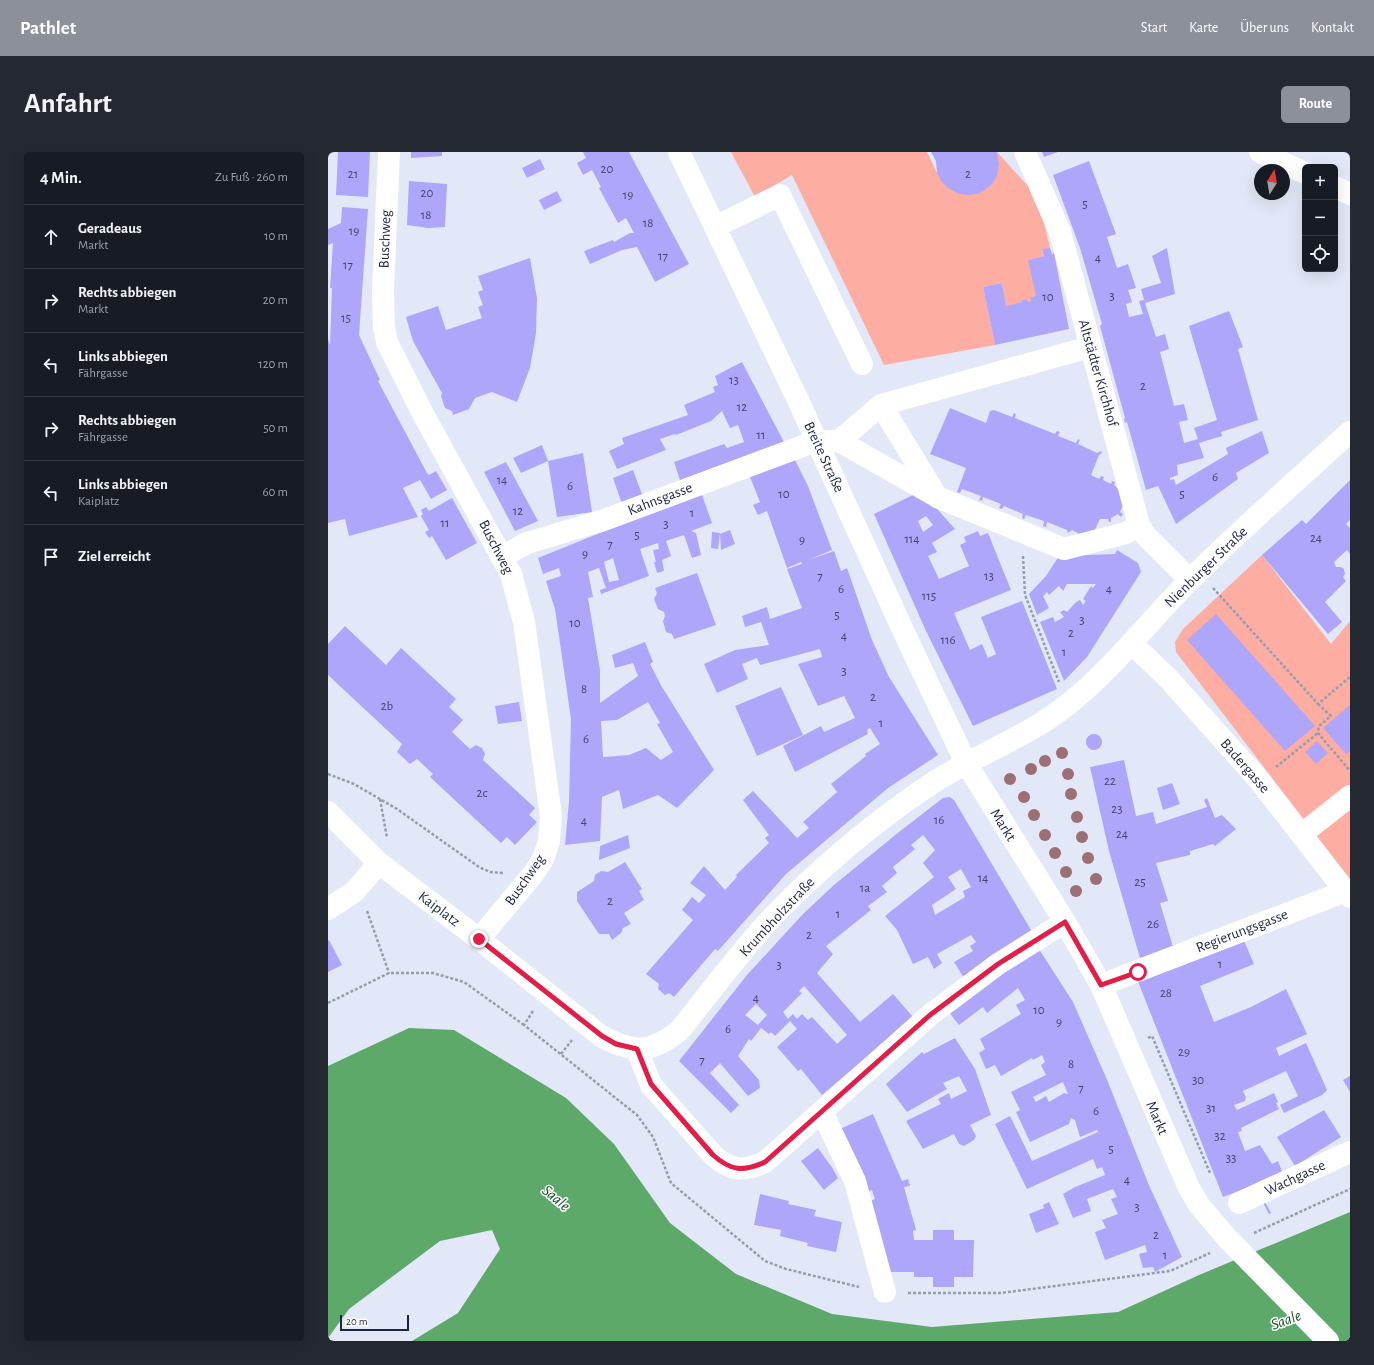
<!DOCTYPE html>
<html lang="de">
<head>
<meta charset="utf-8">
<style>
	body { margin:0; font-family:"Alegreya Sans",sans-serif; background:#242831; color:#f1f3f6 }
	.controls { position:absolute; right:12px; top:12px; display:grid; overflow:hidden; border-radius:6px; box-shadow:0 4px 16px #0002 }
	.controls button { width:36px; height:36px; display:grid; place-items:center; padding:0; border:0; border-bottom:1px solid #363941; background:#171b24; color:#f1f3f6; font:20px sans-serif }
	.compass { position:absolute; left:926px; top:12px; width:36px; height:36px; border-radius:50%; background:#171b24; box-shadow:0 4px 16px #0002; rotate:11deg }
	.scale { position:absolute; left:12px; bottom:10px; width:69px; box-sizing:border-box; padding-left:4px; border:2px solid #1c2642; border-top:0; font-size:11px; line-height:14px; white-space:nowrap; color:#1c2642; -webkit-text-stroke:3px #fff; paint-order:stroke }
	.stop { position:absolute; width:12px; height:12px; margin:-9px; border:3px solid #e11d48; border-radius:50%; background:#fff }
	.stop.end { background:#e11d48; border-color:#fff; box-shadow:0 1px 4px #0008 }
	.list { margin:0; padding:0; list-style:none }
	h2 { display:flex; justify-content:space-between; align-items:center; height:52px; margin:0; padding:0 16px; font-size:17px }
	h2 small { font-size:13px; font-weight:400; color:#9ea1a6 }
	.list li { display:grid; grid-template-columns:26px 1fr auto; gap:12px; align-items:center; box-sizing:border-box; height:64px; padding:0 16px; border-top:1px solid #363941 }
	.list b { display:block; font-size:15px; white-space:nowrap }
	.list p { margin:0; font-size:13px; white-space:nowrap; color:#9ea1a6 }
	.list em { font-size:13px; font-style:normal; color:#9ea1a6 }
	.icon { flex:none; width:22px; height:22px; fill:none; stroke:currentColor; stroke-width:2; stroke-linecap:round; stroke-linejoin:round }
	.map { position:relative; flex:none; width:1022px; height:1189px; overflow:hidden; border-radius:6px }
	header { display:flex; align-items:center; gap:24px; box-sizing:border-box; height:56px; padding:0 20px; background:#8c9099; color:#fff }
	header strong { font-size:19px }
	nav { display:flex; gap:22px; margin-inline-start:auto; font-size:14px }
	.intro { display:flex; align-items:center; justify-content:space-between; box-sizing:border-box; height:96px; padding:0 24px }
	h1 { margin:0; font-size:28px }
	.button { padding:10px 18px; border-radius:6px; background:#8c9099; color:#fff; font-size:14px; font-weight:700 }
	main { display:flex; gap:24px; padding:0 24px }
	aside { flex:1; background:#171b24; border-radius:6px; box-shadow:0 4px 16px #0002 }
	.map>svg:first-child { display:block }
</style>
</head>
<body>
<header>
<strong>Pathlet</strong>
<nav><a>Start</a><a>Karte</a><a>Über uns</a><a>Kontakt</a></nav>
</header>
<div class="intro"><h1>Anfahrt</h1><a class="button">Route</a></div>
<main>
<aside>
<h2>4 Min.<small>Zu Fuß · 260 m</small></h2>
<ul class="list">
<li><svg class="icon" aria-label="ahead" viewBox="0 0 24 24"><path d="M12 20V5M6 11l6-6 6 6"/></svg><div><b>Geradeaus</b><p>Markt</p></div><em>10 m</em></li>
<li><svg class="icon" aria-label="right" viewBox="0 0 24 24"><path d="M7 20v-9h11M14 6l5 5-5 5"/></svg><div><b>Rechts abbiegen</b><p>Markt</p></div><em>20 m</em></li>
<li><svg class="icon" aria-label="left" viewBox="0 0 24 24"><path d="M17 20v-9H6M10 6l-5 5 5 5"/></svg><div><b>Links abbiegen</b><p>Fährgasse</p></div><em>120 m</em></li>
<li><svg class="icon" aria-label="right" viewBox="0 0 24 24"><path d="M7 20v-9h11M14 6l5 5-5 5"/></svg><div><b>Rechts abbiegen</b><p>Fährgasse</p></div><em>50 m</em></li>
<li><svg class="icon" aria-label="left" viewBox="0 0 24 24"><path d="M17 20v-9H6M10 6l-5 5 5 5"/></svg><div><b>Links abbiegen</b><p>Kaiplatz</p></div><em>60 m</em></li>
<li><svg class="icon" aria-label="arrive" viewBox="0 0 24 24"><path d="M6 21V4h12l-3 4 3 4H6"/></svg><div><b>Ziel erreicht</b></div></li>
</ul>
</aside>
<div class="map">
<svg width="1022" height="1189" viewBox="0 0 1022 1189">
	<rect width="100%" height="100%" fill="#e2e8f7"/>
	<path fill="#fdada2" d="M403 0H599L609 21 669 0 710 45 722 96 714 98 716 104 701 108 708 144 702 145 703 149 700 150 699 147 694 148V150L678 154 674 131 655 135 667 193 556 213 464 23 427 45Z
		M934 403 1003 492 1022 469V728L848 500 847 490 855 477Z"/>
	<path fill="#5da969" d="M81 876 126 878 238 946 286 992 342 1071 408 1122 504 1162 604 1175 790 1160 871 1123 1022 1060V1189H84L130 1161 172 1097 164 1078 112 1089 21 1157 0 1186V914Z"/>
	<path fill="#aea6fa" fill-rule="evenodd" d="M10 0H42L40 45 8 43Z
		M83 0H114V4L83 6Z
		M255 0H301L361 112 327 130 309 95 294 98 262 112 256 99 285 88 286 90 302 81H306L298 66 290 71 271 36 273 35 264 18 255 23 249 11 258 6Z
		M603 0H669L671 12 669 24 663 33 652 41 641 43 631 42 620 36 613 29 609 21 608 9Z
		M714 0H730L716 5Z
		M212 7 217 17 199 26 194 16Z
		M761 9 788 82 779 85 789 116 800 112 808 136 800 138 804 150 798 152 801 165 815 162 811 149 816 148 813 137 833 131 824 104 839 96 847 142 817 151 828 185 837 182 841 197 832 200 846 254 856 252 860 268 851 270 856 291 870 287 866 276 889 268 861 174 901 159 915 195 910 197 930 268 893 280 894 284 871 291 876 306 849 313 850 323 842 326V328L846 327 848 333 900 302 898 296 934 279 941 301 908 321 910 327 848 372 830 334 818 338 799 270 797 271 796 267 797 266 772 174 774 172 752 96 725 23Z
		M81 29 119 32 117 75 100 76 79 73Z
		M229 39 234 49 216 58 211 48Z
		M14 55 40 57 31 183 52 228 50 229 99 321 101 323 108 319 119 338 103 347 92 328 75 336 90 365 21 384 17 367 0 371V187L2 193 4 136H2L5 91 0 93V77L13 71Z
		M722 96 724 102 726 101 741 177 667 193 655 135 674 131 678 154 694 150V148L699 147 700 150 703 149 702 145 708 144 700 108 716 104 714 97Z
		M202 106 209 146 208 181 202 216 189 250 164 240 147 246 141 257 125 263 124 259 117 256 113 244 114 241 85 189 78 165 110 154 118 178 154 166 150 155 155 153 150 140 155 138 150 124Z
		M414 210 457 292 353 331 346 310 396 292 399 296 416 290 410 273 402 276 394 259 383 269 348 283 347 282 332 287 338 298 289 317 281 299 296 292 294 286 360 263 356 253 387 240 385 235 390 233 387 224Z
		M622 256 658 271 662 259 666 258 684 265 686 261 688 262 687 266 727 282 729 279 732 280 730 284 748 291 750 287 752 288 750 292 769 301 773 299 774 301 771 303 763 323 771 327 773 324 776 325 775 328 783 332 784 329 787 330 786 333 792 339 795 353 792 360 795 362 793 365 790 362 783 366V370H781L780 367H772L764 384 762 385 752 381 751 384 749 383 750 381 744 378 740 381 739 378 719 370 718 375 715 374 716 369 698 363 696 367 694 366 695 362 676 354 674 357 671 356 673 352 655 345 654 349 651 348 653 344 634 337 632 341 629 340 638 316 602 302Z
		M214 293 220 309 255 301 264 360 229 365 220 309 193 321 185 306Z
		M466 306 480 334 504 398 480 408 506 399 513 419 519 416 544 488 561 525 610 603 560 636 458 722 390 799 387 797 346 845 341 841 337 843 330 837 331 832 318 822 365 768 354 758 364 745 371 751 378 743 362 731 376 714 397 738 409 725 408 723 441 691 437 686 441 683 415 648 425 639 469 686 481 676 475 670 509 640 503 632 538 604 537 602 552 592 542 576 539 578 540 582 467 620 455 594 493 574 496 580 527 566 516 544 490 554 470 512 494 505 492 497 432 513 429 506 414 512 420 527 389 541 376 512 407 498 441 493 433 470 417 475 414 464 439 455 442 467 474 456 459 417 474 412 473 410 459 416 439 359 430 363 425 353 432 350 420 320Z
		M178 310 210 369 187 379 156 320Z
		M305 318 315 345 294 352 285 326Z
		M1022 328V368L1018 372 1022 376V402L1019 398 1006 410 1008 415H1013L1016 417 1017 422 1015 425 1018 429 997 450 1014 470 1000 482 934 403 974 368 978 372Z
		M593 339 627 377 604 391 609 400 600 404 611 427 641 414 632 393 638 390 636 385 650 379 652 384 660 381 683 438 626 461 642 498 654 492 660 506 668 502 653 465 694 449 729 537 645 574 598 479 546 362ZM598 364 605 373 595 380 590 369Z
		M373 340 384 371 363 379 368 381 373 403 364 406 356 383 338 389 343 404 334 408 336 419 329 421 326 410H328L325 398 331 397 330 391 312 397 321 424 273 442 272 438 278 436 271 416 260 420 265 445 260 446 272 518V551L310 524 305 511 287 516 284 503 317 490 325 510 322 512 334 535 386 618 349 656 330 643 295 657 291 638 274 645 272 689 237 693 241 649 243 567 227 457 218 429 233 424 231 416 215 422 210 406ZM285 406 291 428 281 430 276 410ZM320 550 332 571 329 572 345 600 333 608 318 596 301 603 275 605 273 569 289 568Z
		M124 346 149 391 118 408 104 384 101 386 97 380 101 378 93 364 95 362 93 358 98 355 101 359Z
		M402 378 407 392 393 398 392 382Z
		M384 380 392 381 390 397 383 396Z
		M789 398 810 411 813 420 759 505 736 529 712 470 725 465 727 470 736 465 732 460 736 458 739 460 747 451 752 448 755 453 758 449 755 447 763 434 765 436 768 432H739L735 439 731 434 721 443 719 440 715 444 721 456 709 463 701 442 718 424 731 404 787 402Z
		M369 421 388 473 346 487 344 482 338 480 335 469 337 464 336 460 330 457 326 447 329 441 327 436Z
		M888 462 987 574 957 599 859 488Z
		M17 474 58 513 73 496 128 547 121 555 135 568 124 580 142 597 148 593 154 596 157 602 155 608 207 656 201 663 209 670 187 693 179 685 173 691 102 625 105 622 89 607 82 612 69 600 74 592 0 523V492Z
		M453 535 475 583 429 604 407 554Z
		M191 550 194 569 170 572 167 554Z
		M1022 553V599L1018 602 995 576Z
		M758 590a8 8 0 1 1 16 0a8 8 0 1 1-16 0Z
		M989 589 1000 601 988 612 977 600Z
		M796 608 808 664 825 660 828 672 879 655 876 648 879 646 887 666 894 663 908 677 887 694 885 692 862 699V703L828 711 840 749 832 751 845 795 812 806 781 699 762 615Z
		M844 631 852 652 835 658 829 636Z
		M622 645 626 648 706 783 636 826 626 810 645 799 642 794 648 790 643 783 609 802 614 811 606 817 600 805 585 812 569 778 557 764 606 725 595 711 607 698 595 683 583 693 587 697 565 715 569 721 554 734 559 740 540 754 543 758 498 794 505 802 489 821 532 870 565 842 585 865 494 943 473 917 470 919 449 895 469 877 462 869 447 884 443 880 441 882 433 876 423 889 421 887 410 904 431 928 432 936 420 944 392 911 382 921 411 953 403 961 351 909 419 823 475 762 506 733 571 680 615 646ZM633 717 643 735 635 739 637 745 607 763 604 753 628 737 620 725ZM476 834 519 883 509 892 484 865 480 868 474 862 469 867 465 862 460 867 455 860 474 841 471 839ZM428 852 439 863 430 873 417 863Z
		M300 683 302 696 271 708 272 694Z
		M297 710 314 737 311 739 316 748 296 761 303 772 295 776 293 781 284 788 281 782H271L249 749V740L266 729 267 723 273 719 280 720Z
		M914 784 926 812 872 834 886 870 923 855 958 837 979 882 948 896 951 904 978 891 999 938 994 943 956 961 952 953 970 944 958 919 915 939 918 945 917 949 906 953 909 958 946 941 950 950 948 951 951 957 913 976 914 979 910 980 917 999 932 993 944 1012 950 1009 955 1022 895 1045 809 827Z
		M1 788 14 813 0 820V789Z
		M709 794 745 850 780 930 820 1031 854 1105 827 1120 825 1115 815 1116 811 1102 819 1100 817 1093 777 1108 767 1080 778 1076 774 1068 790 1062 783 1047 789 1045 785 1037 759 1047 763 1059 745 1066 735 1042 747 1035 777 1023 774 1015 769 1017 765 1007 699 1037 667 972 682 964 704 1009 770 980 769 978 752 985 747 968 743 966 741 972 702 990 688 960 692 958 683 940 718 923 713 913 717 910 714 903 705 908 704 906 673 924 667 913 658 917 651 901 657 897 652 887 693 862 688 853 697 848 690 836 659 861 655 855 631 873 621 860ZM735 930 740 942 736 941 721 950 718 944 708 950 705 945Z
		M627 886 647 917 663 963 642 973 648 984 646 988 636 994 631 992 626 982 595 997 578 969 613 952 610 947 621 941 623 947 639 939 631 924 615 931 619 937 579 960 558 932 594 900 596 902Z
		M1022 924V940L1015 928Z
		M996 958 1013 985 967 1014 949 985Z
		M545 962 574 1029 580 1027 582 1034 576 1035 588 1078 585 1079 586 1088H605V1078H626V1088H646L645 1125H626V1135H605V1125H586V1120H561L542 1049 547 1047 544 1038 539 1040 512 977Z
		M490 996 505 1017 510 1026 496 1038 473 1009Z
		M432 1042 461 1049 460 1052 488 1058 486 1064 514 1070 508 1100 479 1094 480 1091 452 1084 453 1078 426 1073Z
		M934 1044 943 1061 941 1062 932 1045Z
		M721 1050 731 1072 708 1081 701 1062 716 1056 715 1053Z"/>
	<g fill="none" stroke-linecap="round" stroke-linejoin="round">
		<path stroke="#959db1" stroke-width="2.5" stroke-dasharray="3 2" stroke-linecap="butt" d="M695 404 697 443 731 530
			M885 436 990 552 1022 525
			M990 552 1003 564 991 574 990 581 1022 619
			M948 615 990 581
			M0 622 26 632 69 657 151 715 162 720 175 721
			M52 647 59 686
			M39 759 61 821
			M0 851 61 821H105L136 830 196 873
			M205 859 196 873 309 963 325 985 343 1031 437 1109 458 1117 531 1135
			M820 886 824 884 882 1021
			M233 902 244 888
			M926 1081 1022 1037
			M580 1141H673L842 1119 882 1101"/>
		<path stroke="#fff" stroke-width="22" d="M61 0 55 139 56 175 59 190 94 260 183 422 196 470 223 664 221 689 215 707 206 721 151 787
			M351 0 470 248 579 487 638 611 737 770 773 833 861 1036 871 1053 899 1086 1000 1189
			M697 0 732 80 811 373 817 383 862 428
			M932 0 977 21
			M1007 35 1022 42
			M387 75 452 43 534 212
			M762 195 553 253 609 345 736 397 798 381 811 373
			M511 289 553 253
			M175 404 199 391 276 368 488 289H511L608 344
			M803 491 840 526 931 628 1022 745
			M0 660 51 711 151 787 273 884C306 902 324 901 352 878 388 833 422 786 463 746 503 707 554 665 600 634 644 604 696 587 738 554 784 518 820 470 862 428 913 377 968 329 1022 280
			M974 682 1022 644
			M0 757 26 740 51 711
			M773 833 1018 739
			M309 897 323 933 385 1003C403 1019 416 1020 437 1010L602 863 670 812 737 770
			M494 960 527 1029 557 1140
			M911 1051 1022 1000"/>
	</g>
	<g fill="#9c6f75">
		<circle cx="734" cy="601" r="6"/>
		<circle cx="717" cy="609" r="6"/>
		<circle cx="703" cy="617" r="6"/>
		<circle cx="740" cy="622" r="6"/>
		<circle cx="682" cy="627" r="6"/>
		<circle cx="743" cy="642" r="6"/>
		<circle cx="696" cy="645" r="6"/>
		<circle cx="706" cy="663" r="6"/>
		<circle cx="749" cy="665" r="6"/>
		<circle cx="717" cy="683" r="6"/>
		<circle cx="754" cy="685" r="6"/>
		<circle cx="727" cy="701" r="6"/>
		<circle cx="760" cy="706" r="6"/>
		<circle cx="738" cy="720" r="6"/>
		<circle cx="768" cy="727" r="6"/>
		<circle cx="748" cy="739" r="6"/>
	</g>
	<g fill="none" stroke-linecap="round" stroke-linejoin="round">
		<path stroke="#e11d48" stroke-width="5" d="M151 787 274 884 288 892 309 897 323 932 385 1003C403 1019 415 1020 437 1010L602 863 670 812 737 770 773 833 810 820"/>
	</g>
	<g text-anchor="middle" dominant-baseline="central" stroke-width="3" stroke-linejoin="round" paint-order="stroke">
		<g font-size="13" fill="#404670">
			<text x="279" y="17">20</text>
			<text x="25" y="22">21</text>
			<text x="640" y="22">2</text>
			<text x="99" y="41">20</text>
			<text x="300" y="43">19</text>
			<text x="757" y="52">5</text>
			<text x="98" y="63">18</text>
			<text x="320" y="71">18</text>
			<text x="26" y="79">19</text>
			<text x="335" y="104">17</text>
			<text x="770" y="106">4</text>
			<text x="20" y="113">17</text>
			<text x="784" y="144">3</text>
			<text x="720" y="145">10</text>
			<text x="18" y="166">15</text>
			<text x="406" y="228">13</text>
			<text x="815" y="234">2</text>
			<text x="414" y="255">12</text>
			<text x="433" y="283">11</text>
			<text x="887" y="325">6</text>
			<text x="174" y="328">14</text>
			<text x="242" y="334">6</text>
			<text x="456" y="342">10</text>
			<text x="854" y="342">5</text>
			<text x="190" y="359">12</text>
			<text x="364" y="361">1</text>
			<text x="117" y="371">11</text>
			<text x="338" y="372">3</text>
			<text x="309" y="383">5</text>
			<text x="988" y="386">24</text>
			<text x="584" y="387">114</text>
			<text x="474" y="388">9</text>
			<text x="282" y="392">7</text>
			<text x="257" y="402">9</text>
			<text x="492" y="424">7</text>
			<text x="661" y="424">13</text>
			<text x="513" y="437">6</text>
			<text x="781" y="437">4</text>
			<text x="601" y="444">115</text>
			<text x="509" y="463">5</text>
			<text x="754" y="468">3</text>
			<text x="247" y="471">10</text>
			<text x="743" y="481">2</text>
			<text x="516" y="484">4</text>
			<text x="620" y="488">116</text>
			<text x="736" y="500">1</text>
			<text x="516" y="519">3</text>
			<text x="256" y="537">8</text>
			<text x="545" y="545">2</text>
			<text x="59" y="554">2b</text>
			<text x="553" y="571">1</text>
			<text x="258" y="587">6</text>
			<text x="782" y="629">22</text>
			<text x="154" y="641">2c</text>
			<text x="789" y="657">23</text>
			<text x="611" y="668">16</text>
			<text x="256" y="669">4</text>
			<text x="794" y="682">24</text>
			<text x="655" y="726">14</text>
			<text x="812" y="730">25</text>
			<text x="537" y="736">1a</text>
			<text x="282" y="749">2</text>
			<text x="510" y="762">1</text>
			<text x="825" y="772">26</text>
			<text x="481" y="783">2</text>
			<text x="892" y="812">1</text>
			<text x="451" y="813">3</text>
			<text x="838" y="841">28</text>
			<text x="428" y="846">4</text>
			<text x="711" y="858">10</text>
			<text x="731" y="870">9</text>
			<text x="400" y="877">6</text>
			<text x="856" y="900">29</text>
			<text x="374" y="908">7</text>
			<text x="743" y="912">8</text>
			<text x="870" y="928">30</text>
			<text x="753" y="936">7</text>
			<text x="883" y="956">31</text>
			<text x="768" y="959">6</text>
			<text x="892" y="984">32</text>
			<text x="783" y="997">5</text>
			<text x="903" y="1006">33</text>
			<text x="799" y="1028">4</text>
			<text x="809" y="1055">3</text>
			<text x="828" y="1083">2</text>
			<text x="837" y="1103">1</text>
		</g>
		<g font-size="15" fill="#1c2642" stroke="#fff">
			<text transform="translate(57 87) rotate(-88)">Buschweg</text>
			<text transform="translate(770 221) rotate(74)">Altstädter Kirchhof</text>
			<text transform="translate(496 305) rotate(65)">Breite Straße</text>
			<text transform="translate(332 347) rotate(-21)">Kahnsgasse</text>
			<text transform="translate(168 395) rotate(63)">Buschweg</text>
			<text transform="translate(878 415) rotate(-44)">Nienburger Straße</text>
			<text transform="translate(917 614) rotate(49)">Badergasse</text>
			<text transform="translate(675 673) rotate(58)">Markt</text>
			<text transform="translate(197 728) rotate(-55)">Buschweg</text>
			<text transform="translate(111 757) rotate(37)">Kaiplatz</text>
			<text transform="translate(449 765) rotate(-47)">Krumbholzstraße</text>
			<text transform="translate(914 779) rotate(-21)">Regierungsgasse</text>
			<text transform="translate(829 966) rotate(67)">Markt</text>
			<text transform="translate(967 1026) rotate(-25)">Wachgasse</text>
		</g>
		<g font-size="16" font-style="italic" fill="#194f25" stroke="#fff">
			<text transform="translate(228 1046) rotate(40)">Saale</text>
			<text transform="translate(958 1168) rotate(-20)">Saale</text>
		</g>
	</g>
</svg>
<div class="controls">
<button>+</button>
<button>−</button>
<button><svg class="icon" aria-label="locate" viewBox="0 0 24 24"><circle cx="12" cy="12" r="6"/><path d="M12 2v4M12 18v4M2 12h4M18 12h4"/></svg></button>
</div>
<svg class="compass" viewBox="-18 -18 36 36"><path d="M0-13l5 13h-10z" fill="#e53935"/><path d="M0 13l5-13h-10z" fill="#9ea1a6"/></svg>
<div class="scale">20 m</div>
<div class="stop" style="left:810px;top:820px"></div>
<div class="stop end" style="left:151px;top:787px"></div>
</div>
</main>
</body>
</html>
